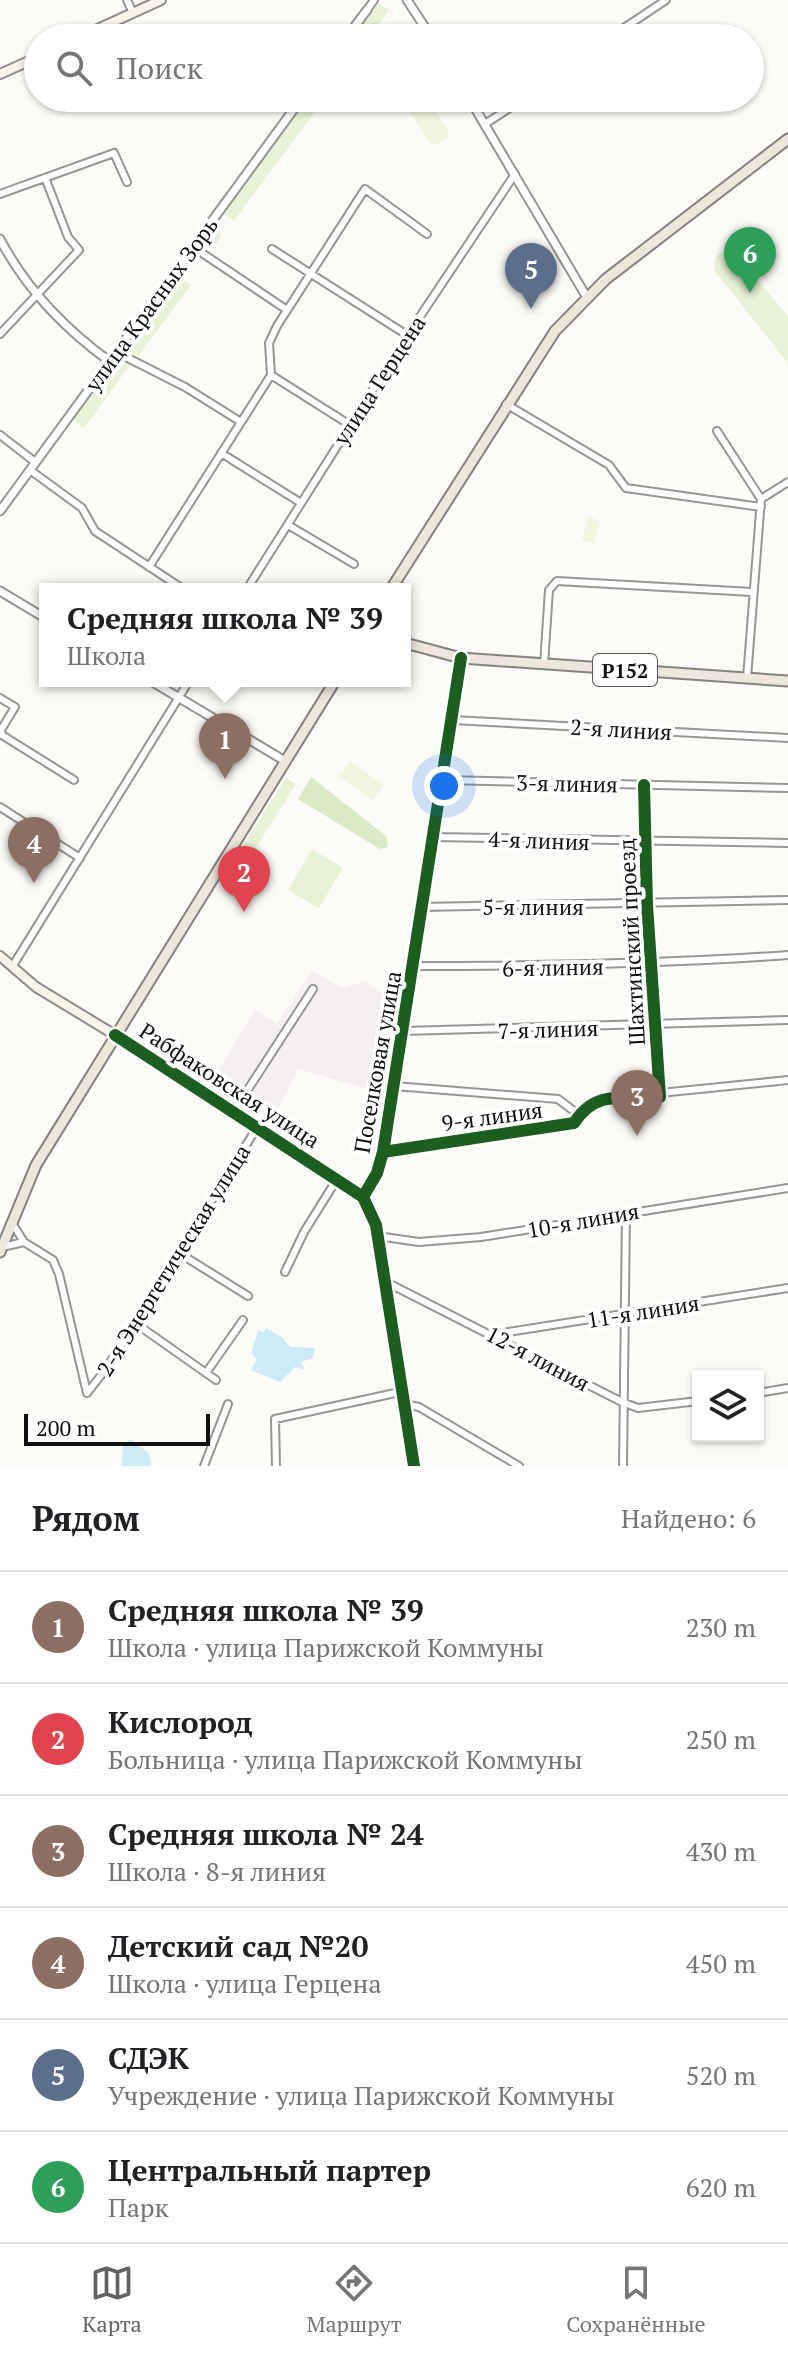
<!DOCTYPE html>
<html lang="ru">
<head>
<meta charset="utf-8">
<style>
	body { margin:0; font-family:"PT Serif",serif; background:#f6f6f6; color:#202124 }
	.controls { position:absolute; right:24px; bottom:24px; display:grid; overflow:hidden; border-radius:0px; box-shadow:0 2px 6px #0004 }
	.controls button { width:72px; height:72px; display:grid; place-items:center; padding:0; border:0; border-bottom:2px solid #e0e0e0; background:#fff; color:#202124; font:40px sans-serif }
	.scale { position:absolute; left:24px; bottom:20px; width:186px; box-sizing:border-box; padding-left:8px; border:4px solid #101010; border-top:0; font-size:22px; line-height:28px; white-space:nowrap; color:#101010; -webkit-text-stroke:6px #fff; paint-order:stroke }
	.you { position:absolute; left:444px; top:786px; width:28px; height:28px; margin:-20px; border:6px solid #fff; border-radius:50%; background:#1a73e8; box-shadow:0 0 0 12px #1a73e833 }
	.badge { display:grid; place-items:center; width:52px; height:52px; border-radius:50%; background:#636261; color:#fff; font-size:26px; font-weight:700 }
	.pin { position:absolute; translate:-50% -66px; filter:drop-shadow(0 2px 4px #0008) }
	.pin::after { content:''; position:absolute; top:42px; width:28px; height:24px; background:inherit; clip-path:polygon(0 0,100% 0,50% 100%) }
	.popup { position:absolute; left:39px; top:583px; width:372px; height:104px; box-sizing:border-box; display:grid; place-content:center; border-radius:0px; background:#fff; filter:drop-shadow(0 2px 6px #0005); font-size:26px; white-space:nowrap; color:#757577 }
	.popup b { font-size:30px; color:#202124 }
	.popup::after { content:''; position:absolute; left:50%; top:100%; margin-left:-16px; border:16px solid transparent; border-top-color:#fff }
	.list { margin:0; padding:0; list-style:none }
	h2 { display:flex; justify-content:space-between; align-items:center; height:104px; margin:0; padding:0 32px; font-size:34px }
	h2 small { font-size:26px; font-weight:400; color:#757577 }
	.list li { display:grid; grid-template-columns:52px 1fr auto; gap:24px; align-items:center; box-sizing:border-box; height:112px; padding:0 32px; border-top:2px solid #e0e0e0 }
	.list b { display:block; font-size:30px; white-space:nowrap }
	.list p { margin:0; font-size:26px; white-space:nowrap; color:#757577 }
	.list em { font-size:26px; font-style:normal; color:#757577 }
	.icon { flex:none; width:44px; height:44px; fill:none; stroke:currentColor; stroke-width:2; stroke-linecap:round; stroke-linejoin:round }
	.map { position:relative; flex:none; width:788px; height:1466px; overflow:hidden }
	.search { position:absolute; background:#fff; box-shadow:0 2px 6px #0004; left:24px; right:24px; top:24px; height:88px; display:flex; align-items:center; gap:20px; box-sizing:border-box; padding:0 28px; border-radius:44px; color:#757577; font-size:30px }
	.sheet { height:776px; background:#fff }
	nav { display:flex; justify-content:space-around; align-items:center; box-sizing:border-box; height:112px; border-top:2px solid #e0e0e0; background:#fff; font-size:22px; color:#757577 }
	nav a { display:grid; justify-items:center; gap:4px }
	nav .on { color:#636261 }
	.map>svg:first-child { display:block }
</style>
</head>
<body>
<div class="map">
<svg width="788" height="1466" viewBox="0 0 788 1466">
	<rect width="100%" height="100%" fill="#fcfbf7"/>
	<path fill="#f4eff3" d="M312 971 342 988 365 981 401 1007 394 1049 376 1091 298 1069 270 1125 210 1085 255 1010 277 1024Z"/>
	<path fill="#e8f2d6" d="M378 3 389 10 369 38H352Z
		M309 98H325L234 221 224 214Z
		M216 224 221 237 211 250 201 243Z
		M728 250 735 253 788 316V363L714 270 716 256Z
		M178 277 191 285 138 356 125 350Z
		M119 357 130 365 84 428 72 420Z
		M286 778 296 784 234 882 224 876Z
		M312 849 343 868 319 908 288 890Z"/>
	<path fill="#d9eac4" d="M311 777 386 836 388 847 380 849 298 799Z"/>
	<path fill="#f1f6e0" d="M416 98H428L449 132 448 137 435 145 430 144 407 107Z
		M589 517 600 521 593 544 581 541Z
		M350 761 384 785 373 800 339 776Z"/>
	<path fill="#ccebf7" d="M266 1328 283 1338 290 1347 315 1348 313 1358 301 1362 305 1370 295 1367 280 1382 251 1370 257 1359 251 1353 258 1331 264 1332Z
		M130 1439 149 1453 151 1466H121L123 1446Z"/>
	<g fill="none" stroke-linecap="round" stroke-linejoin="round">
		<g stroke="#969694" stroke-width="10">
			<path id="minor" d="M127 0 133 13
				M367 10 374 0
				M609 38 666 0
				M485 124 525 98
				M0 194 114 153 127 182
				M193 247 287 310
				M272 249 407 335
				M0 334 79 250 68 237 46 180
				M116 352 185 387 241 422
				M271 375 350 425
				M506 404 609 465 626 488 761 507
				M717 431 761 499 747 678
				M0 435 35 462
				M221 453 301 503
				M30 470 82 508 95 531 183 589
				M761 499 788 482
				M288 525 354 564
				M149 567 271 375 269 343 277 326 365 189 427 234
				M247 589 401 345 515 174
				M544 664 549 590 557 581 752 592
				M0 698 15 707 1 730 2 735 74 780
				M453 720 788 738
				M443 780 788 788
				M0 807 80 858
				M433 837 788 843
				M422 907 788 900
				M414 966C540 966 662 964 788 955
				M12 967 189 681
				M403 1031 788 1020
				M394 1086 558 1099 579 1115
				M660 1093 788 1080
				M234 1111 313 989
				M383 1152 574 1123C596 1089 623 1099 660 1097L647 905 644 785
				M12 1223 24 1242 53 1260 59 1274 87 1393
				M377 1236 419 1242 481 1237 788 1188
				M2 1247 24 1242
				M179 1253 248 1296
				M285 1272 304 1232 337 1179
				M384 1281 622 1402 638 1408 698 1401
				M135 1323 216 1380
				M500 1338 508 1332 788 1288
				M206 1373 243 1320
				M87 1393 106 1369 258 1126
				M758 1393 788 1388
				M403 1404 419 1407 519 1466
				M204 1466 228 1404
				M276 1466 275 1419 400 1392
				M623 1466 626 1212"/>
		</g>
		<g stroke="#969694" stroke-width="11">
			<path id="tertiary" d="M407 0 432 38
				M346 38 367 10
				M469 98 586 296
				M0 239C26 289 64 328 109 361
				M0 511 302 98
				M0 591 45 618
				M151 681 285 761
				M115 1035 363 1197 376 1225 414 1466
				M363 1197 377 1173 383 1152 461 658"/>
		</g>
		<g stroke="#8d8c8b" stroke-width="12">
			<path id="secondary" d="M78 38 161 0
				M0 74 38 57
				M0 956 36 987 115 1035"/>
		</g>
		<g stroke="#848381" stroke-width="13">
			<path id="primary" d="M391 589 555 331 606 279 788 139
				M405 643 461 658 788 681
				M0 1252 36 1165 335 681"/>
		</g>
		<use href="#minor" stroke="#fffefe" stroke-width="6"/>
		<use href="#tertiary" stroke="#fffefe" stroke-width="7"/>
		<use href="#secondary" stroke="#f6f3eb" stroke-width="8"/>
		<use href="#primary" stroke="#ede7db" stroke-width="9"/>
		<g stroke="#fff" stroke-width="17">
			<path id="cycleway" d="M115 1035 363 1197 376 1225 414 1466
				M383 1152 574 1123C596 1089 623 1099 660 1097L647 905 644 785
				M363 1197 377 1173 383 1152 461 658"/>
		</g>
		<use href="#cycleway" stroke="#1b5e20" stroke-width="12"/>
	</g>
	<g text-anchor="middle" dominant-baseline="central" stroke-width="8" stroke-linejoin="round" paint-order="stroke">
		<rect fill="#fff" stroke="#585858" stroke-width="2" x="593" y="654" width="64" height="32" rx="6"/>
		<g font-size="20" font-weight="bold" fill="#101010">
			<text x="625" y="670">Р152</text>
		</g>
		<g font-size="22" fill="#101010" stroke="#fff">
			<text transform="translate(151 304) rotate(-54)">улица Красных Зорь</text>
			<text transform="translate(379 380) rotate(-57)">улица Герцена</text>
			<text transform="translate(621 729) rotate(3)">2-я линия</text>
			<text transform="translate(567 783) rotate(1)">3-я линия</text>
			<text transform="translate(539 840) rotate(2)">4-я линия</text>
			<text x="533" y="906">5-я линия</text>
			<text transform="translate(631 942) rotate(-93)">Шахтинский проезд</text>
			<text transform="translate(553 967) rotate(-1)">6-я линия</text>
			<text transform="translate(548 1029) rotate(-2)">7-я линия</text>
			<text transform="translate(377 1062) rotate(-80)">Поселковая улица</text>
			<text transform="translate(230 1085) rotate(33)">Рабфаковская улица</text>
			<text transform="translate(492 1116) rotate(-8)">9-я линия</text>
			<text transform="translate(583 1220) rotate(-10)">10-я линия</text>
			<text transform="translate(173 1260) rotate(-58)">2-я Энергетическая улица</text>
			<text transform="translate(643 1311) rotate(-9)">11-я линия</text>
			<text transform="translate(538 1358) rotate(28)">12-я линия</text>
		</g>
	</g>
</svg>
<div class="controls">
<button><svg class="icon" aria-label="layers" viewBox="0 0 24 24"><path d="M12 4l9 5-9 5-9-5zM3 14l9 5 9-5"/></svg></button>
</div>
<div class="scale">200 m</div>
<div class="you"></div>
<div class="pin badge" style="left:225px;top:779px;background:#8d6e63">1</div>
<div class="popup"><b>Средняя школа № 39</b>Школа</div>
<div class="pin badge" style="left:244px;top:912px;background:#e0444e">2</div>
<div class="pin badge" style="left:637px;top:1136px;background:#8d6e63">3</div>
<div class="pin badge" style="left:34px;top:883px;background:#8d6e63">4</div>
<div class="pin badge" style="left:531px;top:309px;background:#5c6f8a">5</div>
<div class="pin badge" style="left:750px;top:293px;background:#2e9e5b">6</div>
<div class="search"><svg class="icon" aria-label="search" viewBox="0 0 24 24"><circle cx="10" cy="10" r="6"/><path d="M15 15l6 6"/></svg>Поиск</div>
</div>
<section class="sheet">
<h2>Рядом<small>Найдено: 6</small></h2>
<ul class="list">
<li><span class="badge" style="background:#8d6e63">1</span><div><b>Средняя школа № 39</b><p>Школа · улица Парижской Коммуны</p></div><em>230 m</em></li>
<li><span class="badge" style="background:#e0444e">2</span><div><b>Кислород</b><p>Больница · улица Парижской Коммуны</p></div><em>250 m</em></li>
<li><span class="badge" style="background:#8d6e63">3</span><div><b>Средняя школа № 24</b><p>Школа · 8-я линия</p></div><em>430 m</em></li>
<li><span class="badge" style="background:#8d6e63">4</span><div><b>Детский сад №20</b><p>Школа · улица Герцена</p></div><em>450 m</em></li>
<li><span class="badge" style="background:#5c6f8a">5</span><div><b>СДЭК</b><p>Учреждение · улица Парижской Коммуны</p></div><em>520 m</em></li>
<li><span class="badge" style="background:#2e9e5b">6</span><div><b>Центральный партер</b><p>Парк</p></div><em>620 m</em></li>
</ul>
</section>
<nav>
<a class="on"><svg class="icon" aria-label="map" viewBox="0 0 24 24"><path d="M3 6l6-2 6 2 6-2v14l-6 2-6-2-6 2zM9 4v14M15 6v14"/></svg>Карта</a>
<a><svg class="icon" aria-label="directions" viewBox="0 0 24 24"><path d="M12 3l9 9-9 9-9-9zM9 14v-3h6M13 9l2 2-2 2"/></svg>Маршрут</a>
<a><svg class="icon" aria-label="saved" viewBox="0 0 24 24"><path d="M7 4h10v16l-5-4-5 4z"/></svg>Сохранённые</a>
</nav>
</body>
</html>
